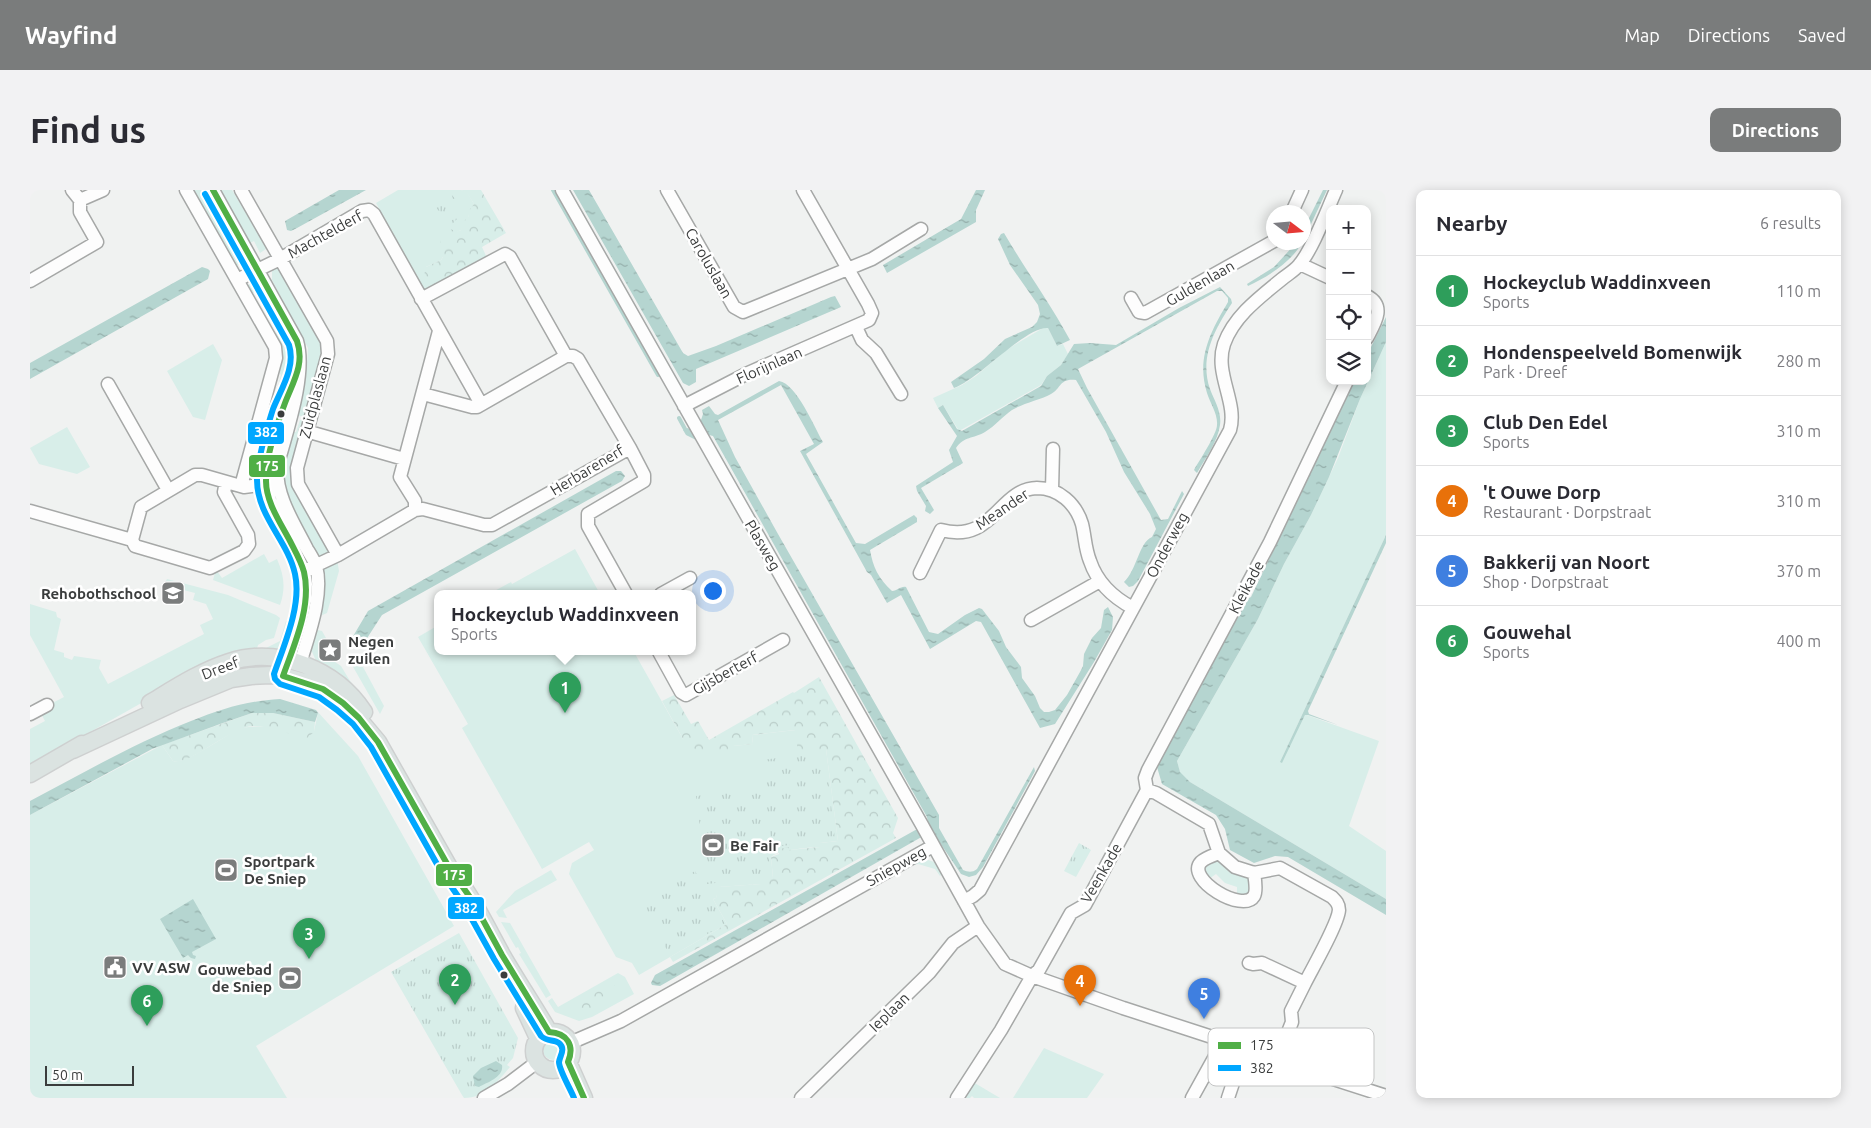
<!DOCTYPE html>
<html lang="en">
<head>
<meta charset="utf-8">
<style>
	body { margin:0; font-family:Ubuntu,sans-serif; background:#f2f2f3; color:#2b2b33 }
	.controls { position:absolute; right:15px; top:15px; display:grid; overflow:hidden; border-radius:10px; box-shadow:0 2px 12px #0003 }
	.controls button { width:45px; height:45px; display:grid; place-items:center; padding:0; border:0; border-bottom:1px solid #e1e1e2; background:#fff; color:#2b2b33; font:25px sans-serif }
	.compass { position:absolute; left:1236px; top:15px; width:45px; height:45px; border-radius:50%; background:#fff; box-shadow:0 2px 12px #0003; rotate:106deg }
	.scale { position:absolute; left:15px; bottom:12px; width:89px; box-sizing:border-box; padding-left:5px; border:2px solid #3b3d3d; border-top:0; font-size:14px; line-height:18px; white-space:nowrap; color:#3b3d3d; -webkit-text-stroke:4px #fff; paint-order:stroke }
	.you { position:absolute; left:682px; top:400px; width:18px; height:18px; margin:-12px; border:4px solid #fff; border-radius:50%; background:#1a73e8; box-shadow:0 0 0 8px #1a73e833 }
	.badge { display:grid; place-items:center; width:32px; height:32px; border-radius:50%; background:#7a7c7c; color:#fff; font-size:16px; font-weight:700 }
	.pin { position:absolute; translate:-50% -41px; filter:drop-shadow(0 1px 2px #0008) }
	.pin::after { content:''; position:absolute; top:26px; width:18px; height:15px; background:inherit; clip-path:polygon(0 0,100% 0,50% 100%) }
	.popup { position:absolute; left:404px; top:400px; width:262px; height:65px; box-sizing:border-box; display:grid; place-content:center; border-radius:10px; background:#fff; filter:drop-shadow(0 1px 4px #0005); font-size:16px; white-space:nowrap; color:#7c7c81 }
	.popup b { font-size:19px; color:#2b2b33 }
	.popup::after { content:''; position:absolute; left:50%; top:100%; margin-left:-10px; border:10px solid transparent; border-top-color:#fff }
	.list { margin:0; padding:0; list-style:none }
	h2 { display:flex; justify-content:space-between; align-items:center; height:65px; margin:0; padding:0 20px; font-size:21px }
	h2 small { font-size:16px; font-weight:400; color:#7c7c81 }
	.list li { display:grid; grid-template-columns:32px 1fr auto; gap:15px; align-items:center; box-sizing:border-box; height:70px; padding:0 20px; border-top:1px solid #e1e1e2 }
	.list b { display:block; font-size:19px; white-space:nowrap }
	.list p { margin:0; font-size:16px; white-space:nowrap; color:#7c7c81 }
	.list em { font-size:16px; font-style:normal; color:#7c7c81 }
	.icon { flex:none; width:28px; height:28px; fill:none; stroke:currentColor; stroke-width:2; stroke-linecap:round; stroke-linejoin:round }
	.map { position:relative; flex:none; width:1356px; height:908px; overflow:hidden; border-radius:10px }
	header { display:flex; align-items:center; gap:30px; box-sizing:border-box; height:70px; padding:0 25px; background:#7a7c7c; color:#fff }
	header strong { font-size:24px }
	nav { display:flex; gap:28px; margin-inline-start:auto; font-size:18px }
	.intro { display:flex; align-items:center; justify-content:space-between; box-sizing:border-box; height:120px; padding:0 30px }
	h1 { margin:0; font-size:35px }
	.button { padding:12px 22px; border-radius:10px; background:#7a7c7c; color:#fff; font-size:18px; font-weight:700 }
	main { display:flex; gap:30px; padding:0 30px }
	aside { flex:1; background:#fff; border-radius:10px; box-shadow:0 2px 12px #0003 }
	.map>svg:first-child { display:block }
</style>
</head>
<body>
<header>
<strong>Wayfind</strong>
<nav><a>Map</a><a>Directions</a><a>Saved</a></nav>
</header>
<div class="intro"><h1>Find us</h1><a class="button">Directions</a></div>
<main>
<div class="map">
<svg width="1356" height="908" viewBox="0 0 1356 908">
	<defs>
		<pattern id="forest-crowns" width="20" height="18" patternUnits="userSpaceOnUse" patternTransform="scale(1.25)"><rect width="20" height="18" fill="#d8eee9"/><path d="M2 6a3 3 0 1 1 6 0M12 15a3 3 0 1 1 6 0" fill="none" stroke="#bacdc9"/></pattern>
		<pattern id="park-tufts" width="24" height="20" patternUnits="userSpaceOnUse" patternTransform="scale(1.25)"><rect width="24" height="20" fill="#d8eee9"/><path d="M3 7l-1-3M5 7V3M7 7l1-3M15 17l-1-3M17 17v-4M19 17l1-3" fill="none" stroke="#bacdc9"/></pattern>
		<pattern id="water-ripples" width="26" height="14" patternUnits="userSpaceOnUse" patternTransform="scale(1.25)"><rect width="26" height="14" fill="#b5d5d0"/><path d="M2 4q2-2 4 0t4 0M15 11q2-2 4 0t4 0" fill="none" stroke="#94aeaa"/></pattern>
	</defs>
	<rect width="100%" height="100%" fill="#f0f2f1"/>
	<path fill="#d8eee9" d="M160 0H175L209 60 206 63 211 73 205 77Z
		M190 0H202L217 25 223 28 239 57 230 63 224 51 220 53Z
		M368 0H431L437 2 444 14 438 23 439 26 431 40C419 44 417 62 411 70L396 77 399 100 395 102 346 13Z
		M248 76 295 156 277 228 267 225 264 222 277 175 278 158 242 90V79Z
		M221 91 228 94C239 113 255 134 260 156 267 183 244 241 235 269L232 268 230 283 226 284 220 283 221 279 226 276 251 185C244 176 243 153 246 142L225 103 218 101 217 97Z
		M1013 138H1018L1027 156 1033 154 1038 164 1031 175 1017 186 1011 195 929 241 913 215 908 218 903 208 932 195 946 186 976 160Z
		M1356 152V345L1250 572 1275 525H1277L1349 551 1319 636 1356 661V709L1160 592 1150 583 1147 571 1228 429 1254 374 1281 325 1308 268 1330 209Z
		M183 154 192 170 175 230 163 227 137 181Z
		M270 230 276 231 263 283 299 359 297 363 292 366 288 365 257 312 251 277H255L263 242H266Z
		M37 237 60 277 47 284 9 274 0 258Z
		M545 359 570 404H459L481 392 482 394Z
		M234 364 239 373 247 369C254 385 256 398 250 415L183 390 185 383 187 381 192 388Z
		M307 369 309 381 297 423 290 426 293 380Z
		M137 389 198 405 246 425 250 428 244 448 236 450 228 455 226 462 168 481 0 576V539L15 531 9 520 34 507 0 445V414L26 422 27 427 31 429 24 460 34 463V467L42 470 44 466 71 470 69 478 78 494 174 444 170 435 183 429 176 414 163 410 165 403 134 395Z
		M256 431 265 434C259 454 257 462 234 459L250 451Z
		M407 436 408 462H604L653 549 703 556 723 554 722 545 766 540 796 559 808 651 790 653V657C776 658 751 659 741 667L743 688 731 694 689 697 686 708 683 709 697 734 609 785 602 773 586 767 539 684 542 673 564 660 559 652 512 679 432 538 438 534 388 447Z
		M284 439 292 441 296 448 292 463 311 476 332 511 286 471 280 457Z
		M322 475 333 477 354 516 350 524Z
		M286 520 328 566 424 736 226 856 257 908H0V625L132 555 143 571C156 575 195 545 209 539 226 533 265 540 284 541L288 523Z
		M893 668 904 672 912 684 910 686 905 679 888 674 885 675 884 672Z
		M1187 670 1219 688 1218 703 1214 705H1207V697L1195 693 1186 684 1179 689 1175 680 1176 676Z
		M521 680 527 690 473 720 477 728 469 727 466 722 485 701Z
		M471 732 480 733 521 805 516 808 489 764 491 763 488 757 486 758Z
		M588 783 595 787 604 804 562 827 549 831 525 822 518 811 522 808 528 817Z
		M513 860a10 10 0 1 1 20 0a10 10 0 1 1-20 0Z
		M1014 858 1074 884 1057 908H983Z
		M943 892 970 908H944L942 906 940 908H933Z"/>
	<path fill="url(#forest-crowns)" d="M431 0H451L476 43 452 57 457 68 399 100 393 90 396 77 411 70 413 67 410 57 411 49 421 39 426 42 431 40 432 33 439 26 437 23 444 14 437 3Z
		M789 487 868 628 863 643 866 648 643 772 640 767 697 734 683 709 686 708 688 697 731 694V690L743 688 741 667 749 664V659L759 657V660L790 657V653L808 651 796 559 768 562 765 540 722 545 723 554 703 556 697 561 672 565 653 549 632 511 644 505 661 534 668 531 679 550 763 502 764 503Z
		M222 523H243L285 532 284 542 276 549C259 544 241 536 223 536 200 537 160 576 143 571L132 555Z
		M582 794 585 796 587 801C580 808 552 825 543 823L541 820 546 813Z"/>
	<path fill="url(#park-tufts)" d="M417 0 436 20 422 34 403 15Z
		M795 562 805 650 742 657 731 570Z
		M730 598 741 686 677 694 666 606Z
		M1049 653 1061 660 1046 687 1034 681Z
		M665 681 695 734 640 765 609 713Z
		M429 743 488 848 483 868 477 875 480 877C467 892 455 908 434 908L432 905 361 782Z"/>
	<path fill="url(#water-ripples)" d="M309 0H336L267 38 261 41 257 40 255 31Z
		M543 0H559L653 163 658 166 686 156 801 107 805 106 811 117 666 179V192L659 196 653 193Z
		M946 0H955L946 20V32L857 83 853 75 931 29Z
		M1293 0H1297L1274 49V38Z
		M974 43C995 79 1020 113 1040 150L1027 156 1018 138C996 136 949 189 924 198L921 192 954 169 975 149 1002 137 1007 132 1010 124 1008 115 980 75 968 49 971 44Z
		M1266 53H1272C1260 73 1239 86 1218 96L1217 94 1244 77Z
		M172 77 178 79 180 81 178 89 0 189V173Z
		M1190 97 1201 109 1202 113C1185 139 1169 167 1180 199 1184 210 1192 222 1190 235 1188 251 1175 269 1167 283L1164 280C1169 271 1187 244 1187 235 1188 224 1180 213 1177 203 1166 168 1181 141 1198 112V108L1192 101H1187L1048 179 1057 198 1131 330 1138 329 1152 301 1154 304 1108 391 1103 396 1099 397 1094 392C1107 380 1109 352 1122 347L1126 339 1120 324 1094 282 1076 242 1046 190C1029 188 1031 199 1021 204 1010 210 994 213 982 220 973 226 965 236 955 242 943 249 934 246 926 258L933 273 891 298 904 320 900 324 895 321 896 316 887 301 886 296 923 272 919 260 927 246 908 218 913 215 927 239 932 241 1011 196 1017 186 1031 175 1044 154 1060 153 1086 155 1149 118Z
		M1356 127V152L1330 209 1299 287 1281 325 1254 374 1228 429 1147 571 1150 582 1160 592 1356 709V725L1258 667 1245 666 1224 673 1200 660 1195 639 1186 625 1132 594 1127 577 1217 409 1221 407 1324 191H1337V165Z
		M749 191C767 194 784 237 793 252L776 264 826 353 835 354 884 325 887 328V332L840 360C843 377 848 388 862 401 868 401 870 396 876 397L899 442 908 444 935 425 949 418 952 419 969 441 976 457 991 477 992 488 1005 506 1010 518 1014 522H1019L1025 520 1037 505 1050 482 1053 476 1054 464 1062 448 1071 438 1074 420 1078 417 1083 427 1082 440 1064 472 1025 534 1010 538 951 432 946 431 900 459 871 405 857 413 841 385 837 382 770 261 784 254 751 195 688 230 705 267 748 344 909 625V638L933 680C938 682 942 683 947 679L1004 577 1005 581 953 677 946 685 939 687 931 684 902 641 630 796 622 795 621 793 625 785 898 633 897 627 683 246 679 245 666 250 656 245 653 240 657 238 660 239 671 230 673 224 672 220 679 216 685 224 688 225Z
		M586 281H591L595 286 592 291 352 425 332 456 323 454 322 448 338 421Z
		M1356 345V353L1278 521 1279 524 1308 535 1278 525H1275L1252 573 1250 572Z
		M250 509 286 520 288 523 285 532 243 523H222L190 534 122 559 0 625V611C53 583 105 553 161 531 192 519 216 511 250 509Z
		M163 709 186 749 162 762 163 765 166 766 165 769 161 768 158 765 153 768 130 729Z
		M466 871 472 875C474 887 458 892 449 897L445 896 443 886 451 878Z"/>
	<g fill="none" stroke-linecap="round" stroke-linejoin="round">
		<path stroke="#b5d5d0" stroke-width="4" d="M523 0 628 185
			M649 228 655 239"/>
		<g stroke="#a6a8a7" stroke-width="15">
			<path id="minor" d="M42 0 50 10 73 0
				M156 0 245 157 246 168 211 296
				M183 0 267 151C277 184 256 243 247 277 246 307 264 333 277 359 280 364 284 370 286 376 294 405 278 446 270 474
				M211 0 297 151 298 164 267 278 268 294 272 301 308 365
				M532 0 892 635 948 736 975 774 1002 786 1093 818 1182 847 1219 862 1356 906
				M637 0 704 117 713 122 842 69 891 39
				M1262 22 1272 0
				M1270 74 1300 88
				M207 90 250 69 332 21 339 20 344 24 451 214
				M0 91 67 52 50 22V10
				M1337 106C1356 116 1345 133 1337 148
				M1101 108 1109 122 1115 123 1244 51
				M826 137 832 150 846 163 871 204
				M78 194 138 300
				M393 204 442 217H447L536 166
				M654 216 718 183 839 130 842 123 838 114 773 0
				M252 225 238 271 236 294 240 310 274 381 276 394 275 409 258 471
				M276 241 374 269
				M196 292 194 302 218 345 219 354 214 361 180 378 105 356 102 350 111 317 165 285H172L214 297 247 293
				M1022 300 1023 259
				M385 320V311L370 287 409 141
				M0 321 102 350
				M274 381 308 365 385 320 393 319 454 335H462L600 258 548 169 543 166H536L480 67 475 64 391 109
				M890 383 911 340C964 354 968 299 1007 298 1029 298 1046 314 1052 334 1055 346 1055 359 1060 371 1067 392 1084 408 1103 418
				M596 404 558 336V324L614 291V285L600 258
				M631 404 660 388
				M1001 430 1070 391
				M629 462 651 502 656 505 753 450
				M0 524 17 515
				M1117 600 1115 588 1118 580 1240 352 1317 191
				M1117 600 1126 603 1179 634 1189 663 1205 677 1224 683 1250 678 1302 707C1306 711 1309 714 1309 720 1308 734 1282 779 1275 793
				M1189 663C1184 665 1175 668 1171 672 1155 689 1213 724 1224 706 1227 701 1225 689 1224 683
				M934 711 943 706 950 700 1200 240C1208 212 1184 184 1194 154 1204 126 1230 107 1252 89 1258 84 1264 81 1269 75 1283 59 1297 20 1306 0
				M1219 773 1223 774 1232 773 1275 793 1261 821 1262 832 1247 870
				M540 853 591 831 903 656
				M454 908 478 894 507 872
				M771 908 899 783 923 753 948 736
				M927 908 971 840 1002 786 1009 780 1041 723 1055 715 1117 600
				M1162 908 1193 852
				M1198 908 1205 887 1219 862"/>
		</g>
		<g stroke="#ced0d0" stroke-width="19">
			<path id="major" d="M120 513C145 498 171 481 199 472 248 456 306 479 334 522
				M43 560 150 510 201 489 221 486 241 485 253 486 278 493 293 499 313 513 322 521 348 552 420 679C442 706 456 736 472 765 487 791 504 816 519 842
				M0 584 52 554
				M494 818 508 848
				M504 861a19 19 0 1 1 38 0a19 19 0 1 1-38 0Z
				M538 872 554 908"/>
		</g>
		<use href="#minor" stroke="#fdfdfd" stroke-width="12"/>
		<use href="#major" stroke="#dbe3e1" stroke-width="16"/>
		<g stroke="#fff" stroke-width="10">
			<path id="bus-1" d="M183 0 267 151C275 174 263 192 255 213 246 237 236 265 236 291 236 312 250 332 260 351 265 361 271 371 274 382 282 416 264 455 253 486L293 499 313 513 329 528 348 552 420 679 442 710 472 765 519 842C537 843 545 855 538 872L554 908"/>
		</g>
		<g stroke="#fff" stroke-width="10">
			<path id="bus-2" d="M175 4 259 155C266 177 251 199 243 219 236 242 228 266 227 290 227 326 258 351 265 384 272 415 254 455 244 484L245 489 250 494 289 507 307 520 323 534 341 557 412 683 434 715 464 769 511 846C517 852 524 849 529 853 536 859 530 865 529 872 529 880 541 900 544 908"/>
		</g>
		<use href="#bus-1" stroke="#50af46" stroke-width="6"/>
		<use href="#bus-2" stroke="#00a7ff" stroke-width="6"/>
	</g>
	<defs>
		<g id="school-square" transform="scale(1.25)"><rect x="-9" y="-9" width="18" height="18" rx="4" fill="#7a7c7c" stroke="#fff"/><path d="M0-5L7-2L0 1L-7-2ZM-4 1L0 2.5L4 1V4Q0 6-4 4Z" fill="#fff"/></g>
		<g id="sight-square" transform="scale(1.25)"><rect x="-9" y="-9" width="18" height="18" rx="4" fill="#7a7c7c" stroke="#fff"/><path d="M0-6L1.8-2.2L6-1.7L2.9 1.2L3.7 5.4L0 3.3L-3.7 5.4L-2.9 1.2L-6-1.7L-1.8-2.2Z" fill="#fff"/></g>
		<g id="stadium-square" transform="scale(1.25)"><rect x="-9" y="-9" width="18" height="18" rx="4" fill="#7a7c7c" stroke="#fff"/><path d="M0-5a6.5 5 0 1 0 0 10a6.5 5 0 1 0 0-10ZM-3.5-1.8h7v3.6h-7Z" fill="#fff"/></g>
		<g id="civic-square" transform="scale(1.25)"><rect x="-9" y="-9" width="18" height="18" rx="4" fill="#7a7c7c" stroke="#fff"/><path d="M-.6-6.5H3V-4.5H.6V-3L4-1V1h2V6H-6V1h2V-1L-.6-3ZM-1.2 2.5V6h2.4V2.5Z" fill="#fff"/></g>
	</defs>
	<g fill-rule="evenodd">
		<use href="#school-square" x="143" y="403"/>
		<use href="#sight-square" x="300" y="460"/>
		<use href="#stadium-square" x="683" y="655"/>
		<use href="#stadium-square" x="196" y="680"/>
		<use href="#civic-square" x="85" y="777"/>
		<use href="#stadium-square" x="260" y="788"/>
	</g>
	<g fill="#3b3d3d" stroke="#fff" stroke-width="2">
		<circle cx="251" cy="224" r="4.5"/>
		<circle cx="474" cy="785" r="4.5"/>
	</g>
	<g text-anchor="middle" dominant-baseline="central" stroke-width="5" stroke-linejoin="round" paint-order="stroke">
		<g font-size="15" fill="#3b3d3d" stroke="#fff">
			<text transform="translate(295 44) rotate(-29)">Machtelderf</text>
			<text transform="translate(679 73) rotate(60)">Caroluslaan</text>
			<text transform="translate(1170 93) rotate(-30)">Guldenlaan</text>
			<text transform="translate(739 175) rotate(-24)">Florijnlaan</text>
			<text transform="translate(285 207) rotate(-75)">Zuidplaslaan</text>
			<text transform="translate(557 280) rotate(-31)">Herbarenerf</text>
			<text transform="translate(972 319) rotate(-34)">Meander</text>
			<text transform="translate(733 355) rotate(60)">Plasweg</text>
			<text transform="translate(1137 355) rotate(-62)">Onderweg</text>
			<text transform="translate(1216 397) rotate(-62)">Kleikade</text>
			<text transform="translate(190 478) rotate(-21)">Dreef</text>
			<text transform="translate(695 483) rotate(-29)">Gijsberterf</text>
			<text transform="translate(866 676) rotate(-29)">Sniepweg</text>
			<text transform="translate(1071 683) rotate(-60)">Veenkade</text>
			<text transform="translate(859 822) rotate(-44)">Ieplaan</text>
		</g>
		<g font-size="15" font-weight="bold" fill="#3b3d3d" stroke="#fff" text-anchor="start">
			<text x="126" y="403" text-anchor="end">Rehobothschool</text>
			<text x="318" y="451">Negen<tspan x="318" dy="17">zuilen</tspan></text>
			<text x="700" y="655">Be Fair</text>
			<text x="214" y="671">Sportpark<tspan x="214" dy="17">De Sniep</tspan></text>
			<text x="102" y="777">VV ASW</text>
			<text x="242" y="779" text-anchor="end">Gouwebad<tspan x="242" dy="17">de Sniep</tspan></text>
		</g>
	</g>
	<rect x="1178" y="838" width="166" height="58" rx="8" fill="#fff" stroke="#c4c5c5" stroke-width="1"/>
	<rect x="1188" y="852" width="23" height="7" fill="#50af46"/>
	<rect x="1188" y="875" width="23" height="6" fill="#00a7ff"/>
	<g font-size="14" fill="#3b3d3d">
		<text x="1220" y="860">175</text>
		<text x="1220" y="883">382</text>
	</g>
	<g stroke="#fff" stroke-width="2">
		<rect x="217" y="231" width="38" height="24" rx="5" fill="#00a7ff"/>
		<rect x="218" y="264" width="38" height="24" rx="5" fill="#50af46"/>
		<rect x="405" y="673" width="38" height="24" rx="5" fill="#50af46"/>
		<rect x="417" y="706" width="38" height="24" rx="5" fill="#00a7ff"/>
	</g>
	<g font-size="14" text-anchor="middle" font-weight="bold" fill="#fff">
		<text x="236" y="247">382</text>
		<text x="237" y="281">175</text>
		<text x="424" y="690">175</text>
		<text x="436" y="723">382</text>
	</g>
</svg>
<div class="controls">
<button>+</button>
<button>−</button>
<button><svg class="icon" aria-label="locate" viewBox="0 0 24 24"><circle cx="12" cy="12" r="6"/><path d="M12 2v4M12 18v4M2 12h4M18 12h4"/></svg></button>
<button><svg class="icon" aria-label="layers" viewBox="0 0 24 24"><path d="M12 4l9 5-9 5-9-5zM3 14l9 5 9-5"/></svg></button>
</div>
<svg class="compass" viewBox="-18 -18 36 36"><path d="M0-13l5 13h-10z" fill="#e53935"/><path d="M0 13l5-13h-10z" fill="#7c7c81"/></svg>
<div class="scale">50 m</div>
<div class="you"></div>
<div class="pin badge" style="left:535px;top:523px;background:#2e9e5b">1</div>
<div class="popup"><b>Hockeyclub Waddinxveen</b>Sports</div>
<div class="pin badge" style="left:425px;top:815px;background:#2e9e5b">2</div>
<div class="pin badge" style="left:279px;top:769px;background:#2e9e5b">3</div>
<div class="pin badge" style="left:1050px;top:816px;background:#e8710a">4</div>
<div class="pin badge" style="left:1174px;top:829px;background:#3f7fe0">5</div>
<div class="pin badge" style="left:117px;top:836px;background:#2e9e5b">6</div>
</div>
<aside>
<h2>Nearby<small>6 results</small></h2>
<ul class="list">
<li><span class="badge" style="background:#2e9e5b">1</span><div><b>Hockeyclub Waddinxveen</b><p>Sports</p></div><em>110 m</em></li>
<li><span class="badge" style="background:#2e9e5b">2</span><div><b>Hondenspeelveld Bomenwijk</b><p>Park · Dreef</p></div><em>280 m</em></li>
<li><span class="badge" style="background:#2e9e5b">3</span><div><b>Club Den Edel</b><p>Sports</p></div><em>310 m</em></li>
<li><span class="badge" style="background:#e8710a">4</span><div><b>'t Ouwe Dorp</b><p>Restaurant · Dorpstraat</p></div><em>310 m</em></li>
<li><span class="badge" style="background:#3f7fe0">5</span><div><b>Bakkerij van Noort</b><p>Shop · Dorpstraat</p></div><em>370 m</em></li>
<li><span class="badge" style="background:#2e9e5b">6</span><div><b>Gouwehal</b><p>Sports</p></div><em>400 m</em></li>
</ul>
</aside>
</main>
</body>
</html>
